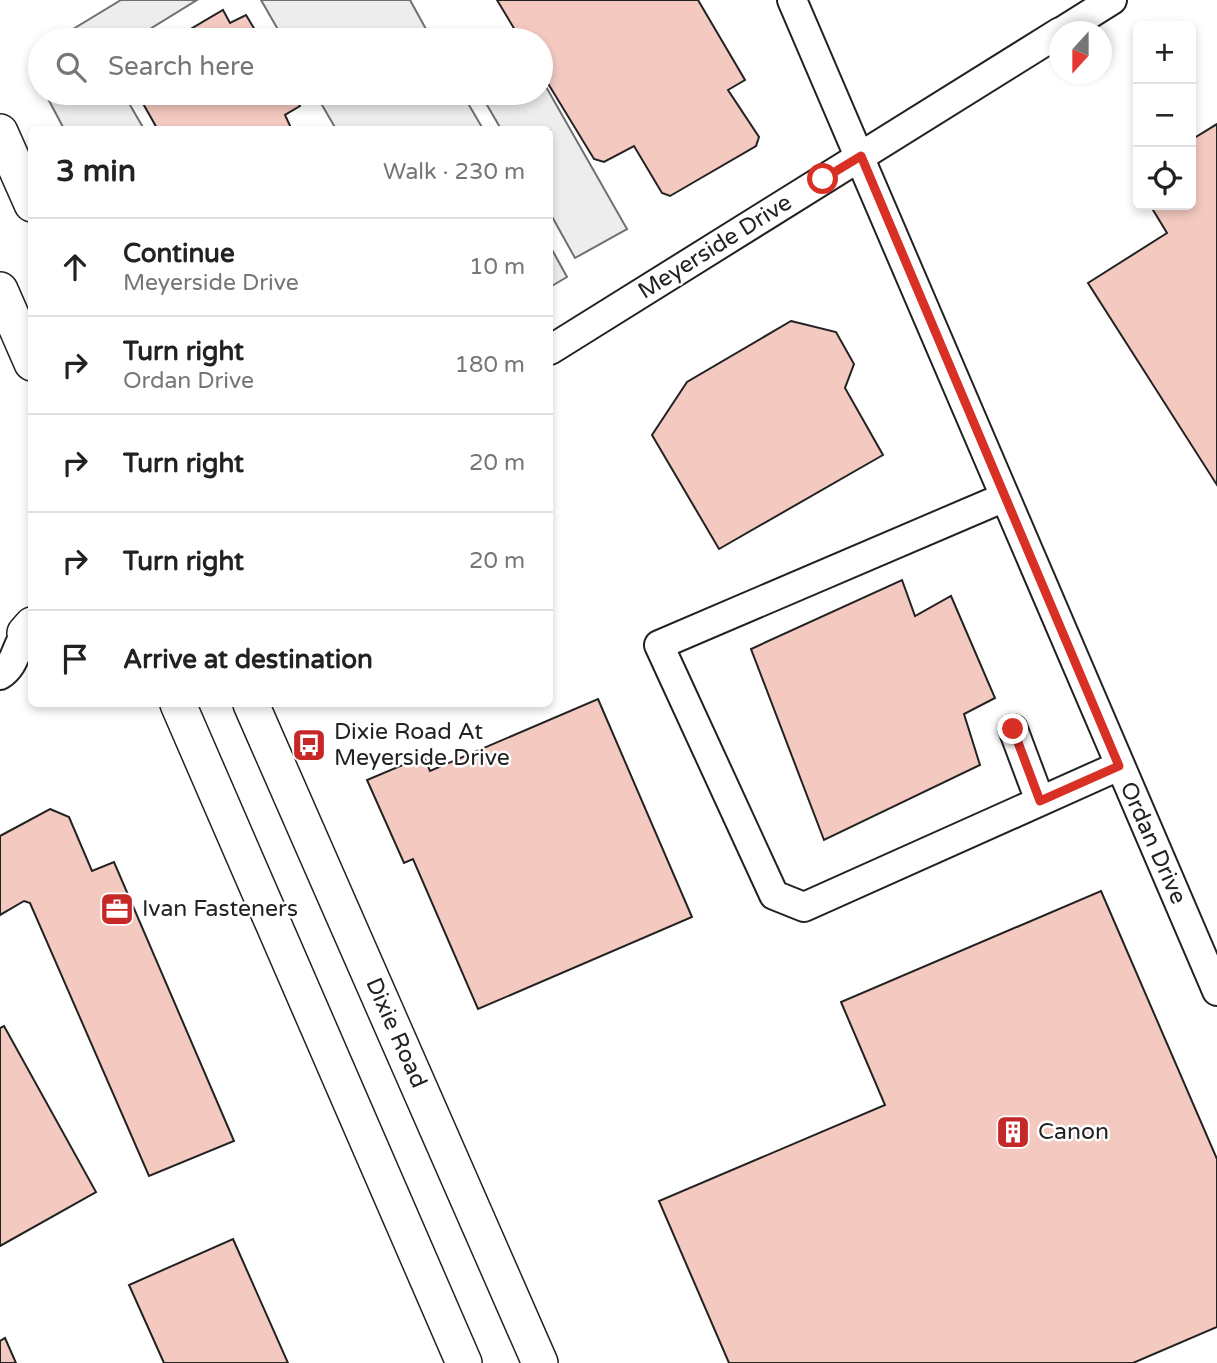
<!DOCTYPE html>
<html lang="en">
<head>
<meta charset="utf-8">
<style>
	body { margin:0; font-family:"Varela Round",sans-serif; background:#f2f2f2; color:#222 }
	.controls { position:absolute; right:21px; top:21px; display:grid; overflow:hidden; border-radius:10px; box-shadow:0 4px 10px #0003 }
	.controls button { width:63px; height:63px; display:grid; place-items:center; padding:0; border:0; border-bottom:2px solid #e0e0e0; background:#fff; color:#222; font:35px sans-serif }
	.compass { position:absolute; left:1049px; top:21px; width:63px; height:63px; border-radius:50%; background:#fff; box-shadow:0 4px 10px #0003; rotate:201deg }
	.stop { position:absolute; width:21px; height:21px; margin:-16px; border:5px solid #d93025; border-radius:50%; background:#fff }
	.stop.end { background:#d93025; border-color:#fff; box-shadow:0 2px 7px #0008 }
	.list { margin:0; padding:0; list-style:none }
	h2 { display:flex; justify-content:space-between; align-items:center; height:91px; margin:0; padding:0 28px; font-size:30px }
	h2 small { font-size:23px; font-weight:400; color:#767676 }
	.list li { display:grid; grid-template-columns:46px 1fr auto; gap:21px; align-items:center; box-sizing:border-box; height:98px; padding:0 28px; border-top:2px solid #e0e0e0 }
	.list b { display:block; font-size:26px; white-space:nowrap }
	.list p { margin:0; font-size:23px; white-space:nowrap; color:#767676 }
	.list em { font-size:23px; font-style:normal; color:#767676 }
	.icon { flex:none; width:38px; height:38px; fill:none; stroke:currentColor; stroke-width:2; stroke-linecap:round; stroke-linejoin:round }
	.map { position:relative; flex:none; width:1217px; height:1363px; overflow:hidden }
	.search { position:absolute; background:#fff; box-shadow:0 4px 10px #0003; left:28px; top:28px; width:525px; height:77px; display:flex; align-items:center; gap:18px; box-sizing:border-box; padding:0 24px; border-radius:38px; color:#767676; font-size:26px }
	.panel { position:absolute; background:#fff; box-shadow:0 4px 10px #0003; left:28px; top:126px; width:525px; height:581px; border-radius:10px }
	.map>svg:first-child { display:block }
</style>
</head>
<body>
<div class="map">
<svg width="1217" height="1363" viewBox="0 0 1217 1363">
	<rect width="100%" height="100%" fill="#fff"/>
	<path fill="#ededed" stroke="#6f6f6f" stroke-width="2" d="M121 0H197L132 40H55Z
		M261 0H410L432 40H284Z
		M541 78 627 229 575 258 550 213V130L501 129 480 93H541Z
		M45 93H123L144 129H64Z
		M315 93H462L483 129H336Z
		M550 246 567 277 550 287Z"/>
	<path fill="#f3c9c0" stroke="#222" stroke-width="2" d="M497 0H698L745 80 728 90 759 137 756 146 670 196 662 193 634 146 604 162 594 159 541 72V40H521Z
		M223 10 230 23 246 15 261 40H172Z
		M137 93H292L300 106 285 115 292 130H158Z
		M1217 124V485L1088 283 1167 233 1150 205H1191V140Z
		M791 321 836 332 854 364 845 388 883 455 719 549 652 435 687 382Z
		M902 580 915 616 951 596 995 698 964 714 980 765 824 840 751 649Z
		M598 699 692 917 478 1009 413 859 404 863 367 780 424 756 430 771Z
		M50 809 69 817 92 871 114 862 234 1141 149 1176 30 903 24 901 0 915V836Z
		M1101 891 1217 1159V1327L1133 1363H729L659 1201 885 1105 841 1002Z
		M4 1026 96 1192 0 1246V1028Z
		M233 1239 288 1363H164L129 1285Z
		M5 1338 16 1363H0V1341Z"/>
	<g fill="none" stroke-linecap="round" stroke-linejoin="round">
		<g stroke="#222" stroke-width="32">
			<path id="minor" d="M792 0 1217 991
				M1061 32 1112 0
				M550 350 1060 32
				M1005 497 659 645 774 895 804 907 1119 766
				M0 675C19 663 15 639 32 630
				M1013 729 1040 801"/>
		</g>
		<g stroke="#222" stroke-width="38">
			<path id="major" d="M0 132 32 204
				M0 290 32 363
				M25 633 32 625
				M178 704 464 1363
				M251 704 540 1363"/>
		</g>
		<use href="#minor" stroke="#fff" stroke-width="28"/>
		<use href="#major" stroke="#fff" stroke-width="35"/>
	</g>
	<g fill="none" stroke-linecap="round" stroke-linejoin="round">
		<path stroke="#d93025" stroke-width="9" d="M823 179 861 156 1119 766 1040 801 1013 729"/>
	</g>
	<defs>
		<g id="bus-square" transform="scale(1.75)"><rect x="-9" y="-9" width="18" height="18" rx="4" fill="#c62828" stroke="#fff"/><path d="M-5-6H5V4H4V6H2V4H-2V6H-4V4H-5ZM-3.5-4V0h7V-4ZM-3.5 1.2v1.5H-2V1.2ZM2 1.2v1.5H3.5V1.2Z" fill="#fff"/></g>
		<g id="office-square" transform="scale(1.75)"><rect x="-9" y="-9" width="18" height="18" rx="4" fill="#c62828" stroke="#fff"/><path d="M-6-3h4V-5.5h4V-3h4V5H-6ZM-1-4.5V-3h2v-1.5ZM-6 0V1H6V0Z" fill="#fff"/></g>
		<g id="building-square" transform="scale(1.75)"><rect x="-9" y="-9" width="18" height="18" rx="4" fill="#c62828" stroke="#fff"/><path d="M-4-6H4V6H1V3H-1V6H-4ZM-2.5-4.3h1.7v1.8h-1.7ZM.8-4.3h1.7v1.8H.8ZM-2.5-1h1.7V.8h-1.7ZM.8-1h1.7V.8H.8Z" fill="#fff"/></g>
	</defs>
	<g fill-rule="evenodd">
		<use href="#bus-square" x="309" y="745"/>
		<use href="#office-square" x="117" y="909"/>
		<use href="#building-square" x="1013" y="1132"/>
	</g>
	<g text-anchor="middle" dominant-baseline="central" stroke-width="5" stroke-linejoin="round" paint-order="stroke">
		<g font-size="23" fill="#222" stroke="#fff">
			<text transform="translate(715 247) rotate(-32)">Meyerside Drive</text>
			<text transform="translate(1153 843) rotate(66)">Ordan Drive</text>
			<text transform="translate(396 1033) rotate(66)">Dixie Road</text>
		</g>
		<g font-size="23" fill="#222" stroke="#fff" text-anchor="start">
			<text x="334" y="732">Dixie Road At<tspan x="334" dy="26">Meyerside Drive</tspan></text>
			<text x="142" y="909">Ivan Fasteners</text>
			<text x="1038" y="1132">Canon</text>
		</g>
	</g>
</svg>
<div class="controls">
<button>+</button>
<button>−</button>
<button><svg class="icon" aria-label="locate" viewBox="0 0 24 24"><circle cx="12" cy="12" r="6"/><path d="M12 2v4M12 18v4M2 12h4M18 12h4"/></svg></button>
</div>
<svg class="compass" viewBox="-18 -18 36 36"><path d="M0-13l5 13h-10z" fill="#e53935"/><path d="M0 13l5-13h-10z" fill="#767676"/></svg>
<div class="stop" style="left:823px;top:179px"></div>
<div class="stop end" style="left:1013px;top:729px"></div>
<div class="search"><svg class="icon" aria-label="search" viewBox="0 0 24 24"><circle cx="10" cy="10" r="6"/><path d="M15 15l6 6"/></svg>Search here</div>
<section class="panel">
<h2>3 min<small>Walk · 230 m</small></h2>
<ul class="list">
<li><svg class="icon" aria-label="ahead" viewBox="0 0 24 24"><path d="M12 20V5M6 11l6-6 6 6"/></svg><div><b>Continue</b><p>Meyerside Drive</p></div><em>10 m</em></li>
<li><svg class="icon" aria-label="right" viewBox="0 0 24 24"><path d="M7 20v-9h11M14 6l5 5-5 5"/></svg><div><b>Turn right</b><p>Ordan Drive</p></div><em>180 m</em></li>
<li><svg class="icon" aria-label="right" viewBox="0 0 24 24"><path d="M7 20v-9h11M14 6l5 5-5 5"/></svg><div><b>Turn right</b></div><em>20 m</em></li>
<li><svg class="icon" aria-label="right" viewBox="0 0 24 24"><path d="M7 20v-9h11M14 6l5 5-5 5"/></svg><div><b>Turn right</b></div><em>20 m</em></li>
<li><svg class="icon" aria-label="arrive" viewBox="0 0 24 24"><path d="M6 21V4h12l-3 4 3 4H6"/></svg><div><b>Arrive at destination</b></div></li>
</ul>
</section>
</div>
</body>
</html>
